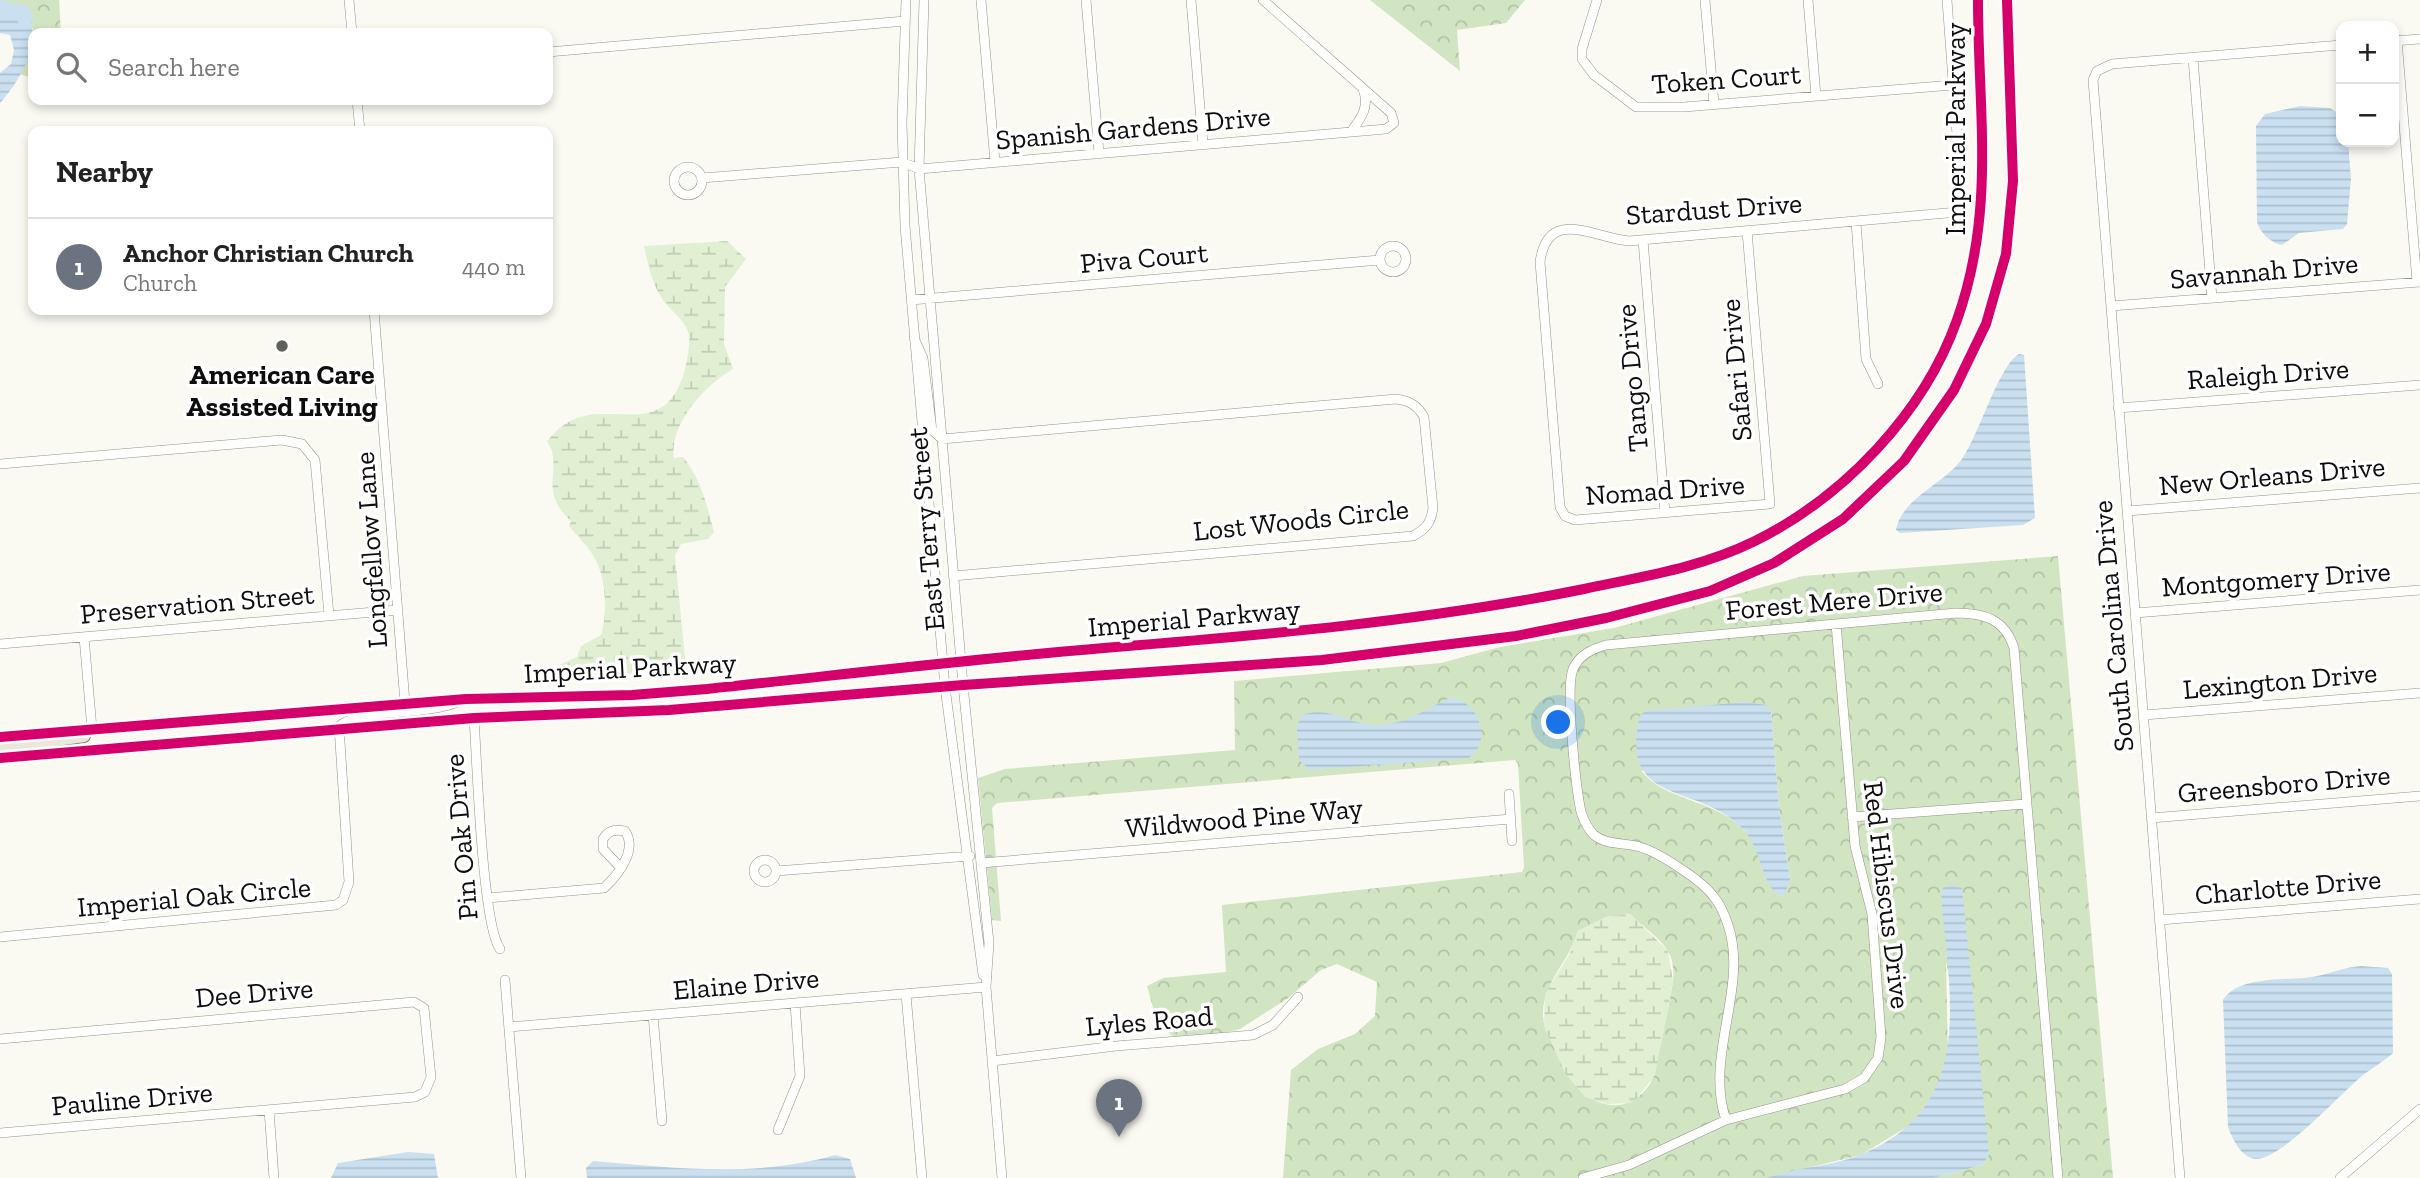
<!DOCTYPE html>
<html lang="en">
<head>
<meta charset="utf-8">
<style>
	body { margin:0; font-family:"Zilla Slab",serif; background:#f6f6f6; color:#222 }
	.controls { position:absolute; right:21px; top:21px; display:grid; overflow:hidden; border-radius:14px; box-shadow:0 4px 10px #0003 }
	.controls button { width:63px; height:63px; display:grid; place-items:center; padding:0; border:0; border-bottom:2px solid #e0e0e0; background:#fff; color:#222; font:35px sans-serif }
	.you { position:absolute; left:1559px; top:723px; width:24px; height:24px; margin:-18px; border:5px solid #fff; border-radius:50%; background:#1a73e8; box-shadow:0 0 0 10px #1a73e833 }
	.badge { display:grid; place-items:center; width:46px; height:46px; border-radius:50%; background:#60605d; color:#fff; font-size:23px; font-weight:700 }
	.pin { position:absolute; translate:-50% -58px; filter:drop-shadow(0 2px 4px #0008) }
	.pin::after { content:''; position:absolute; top:37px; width:24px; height:21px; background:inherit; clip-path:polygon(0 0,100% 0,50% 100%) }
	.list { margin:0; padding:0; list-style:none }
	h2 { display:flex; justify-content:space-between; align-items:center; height:91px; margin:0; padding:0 28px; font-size:30px }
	h2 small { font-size:23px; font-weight:400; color:#767676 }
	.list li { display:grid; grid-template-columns:46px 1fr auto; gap:21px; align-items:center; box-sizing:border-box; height:98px; padding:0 28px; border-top:2px solid #e0e0e0 }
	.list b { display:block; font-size:26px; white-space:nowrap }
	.list p { margin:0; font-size:23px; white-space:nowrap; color:#767676 }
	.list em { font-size:23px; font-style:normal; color:#767676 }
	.icon { flex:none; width:38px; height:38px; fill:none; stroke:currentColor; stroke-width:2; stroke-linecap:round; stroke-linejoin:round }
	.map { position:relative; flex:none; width:2420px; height:1178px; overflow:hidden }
	.search { position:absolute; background:#fff; box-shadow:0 4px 10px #0003; left:28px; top:28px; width:525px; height:77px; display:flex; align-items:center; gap:18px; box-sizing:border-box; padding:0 24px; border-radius:14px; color:#767676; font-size:26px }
	.panel { position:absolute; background:#fff; box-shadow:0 4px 10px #0003; left:28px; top:126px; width:525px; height:189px; border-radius:14px }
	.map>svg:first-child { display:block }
</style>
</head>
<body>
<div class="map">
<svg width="2420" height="1178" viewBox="0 0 2420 1178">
	<defs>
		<pattern id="forest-crowns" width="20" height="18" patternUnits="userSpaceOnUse" patternTransform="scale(1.75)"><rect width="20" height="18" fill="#d1e5c2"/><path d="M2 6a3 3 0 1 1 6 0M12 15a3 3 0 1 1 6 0" fill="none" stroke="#b2c3a6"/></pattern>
		<pattern id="wetland-marsh" width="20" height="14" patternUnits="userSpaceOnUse" patternTransform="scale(1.75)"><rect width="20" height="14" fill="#e1efd3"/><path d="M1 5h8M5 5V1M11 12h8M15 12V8" fill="none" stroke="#c0ccb4"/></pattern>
		<pattern id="water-rules" width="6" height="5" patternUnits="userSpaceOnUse" patternTransform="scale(1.75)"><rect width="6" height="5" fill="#cae0f1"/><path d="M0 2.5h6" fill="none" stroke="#acbfcd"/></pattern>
	</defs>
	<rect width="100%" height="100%" fill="#faf9f2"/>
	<path fill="url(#forest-crowns)" fill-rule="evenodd" d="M0 0H59L61 33H34C30 16 19 6 0 10Z
		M1370 0H1525L1506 23 1457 30 1460 71Z
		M33 49V78L19 74Z
		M2058 556 2113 1178H1933L1983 1165 1989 1154 1946 962 1948 1055 1940 1083 1934 1096 1910 1125 1861 1155 1766 1178H1283L1291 1070 1318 1049 1355 1034 1375 1016 1377 982 1337 964 1321 970 1287 999 1240 1029 1202 1038 1173 1036 1158 1025 1147 986 1163 978 1226 972 1222 905 1522 872 1524 867 1518 764 1515 760 997 803 992 808 1001 921 992 920 978 778 1005 769 1235 750 1234 681 1441 663 1500 647 1614 628 1803 576ZM1745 702 1761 705 1771 712 1779 808 1790 879 1785 894C1763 887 1767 872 1759 852 1755 843 1747 833 1740 826 1713 800 1661 799 1642 771L1707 707ZM1630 914C1642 927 1662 938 1670 955 1673 961 1674 974 1673 981 1671 996 1655 1077 1650 1084 1621 1126 1575 1099 1561 1061 1555 1045 1542 1031 1543 1012 1544 981 1570 960 1578 931L1606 917Z"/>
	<path fill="url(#wetland-marsh)" d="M727 241 746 259 725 287 724 344 733 369C705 385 669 424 674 458L683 457C702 481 706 503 714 532L708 539 681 544 675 555 686 669 549 682 555 667 577 657 581 646 601 635C608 614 606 576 594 557 588 546 577 536 569 526L571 521C536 489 565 468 547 441 553 435 559 427 567 423 608 397 663 443 684 373 687 361 690 347 689 335 686 320 669 310 661 297 651 281 648 263 644 246Z
		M1630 914 1668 951 1673 981 1655 1075 1637 1098 1630 1103 1607 1104 1585 1097 1565 1073 1544 1026 1545 994 1570 953 1578 931 1606 917Z"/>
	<path fill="url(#water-rules)" d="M12 7 31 20C38 49 20 81 0 103V73L11 64 14 50 10 35 0 33V10Z
		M2300 106 2330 108 2341 115V142H2348L2351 179 2347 224 2343 229 2299 233 2282 245C2271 243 2260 233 2257 222L2256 126 2265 114Z
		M2019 354 2024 355 2035 518 2023 525 1900 533 1896 530C1902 498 1944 484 1962 459 1979 435 1999 365 2019 354Z
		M1450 698C1481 701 1492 743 1469 758L1310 770 1299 760 1297 727 1301 716C1327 703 1351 727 1379 725 1406 724 1426 709 1450 698Z
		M1745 702 1766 705 1771 712 1779 808 1790 879 1785 895H1778C1760 879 1762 851 1744 830 1699 781 1618 809 1640 715L1646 711Z
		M1950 885 1962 888 1989 1154 1983 1165 1933 1178H1766C1796 1167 1830 1167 1860 1155 1978 1107 1949 997 1941 894L1943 888Z
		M2361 966 2388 968 2392 974 2393 1053C2383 1062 2372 1068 2362 1076 2342 1092 2279 1162 2255 1159 2241 1157 2232 1138 2228 1127L2223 1000C2239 975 2287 981 2312 977 2330 974 2344 967 2361 966Z
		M408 1152 434 1154 438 1178H331L338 1163Z
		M835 1155 850 1159 856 1178H587L586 1168 593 1161C674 1168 755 1178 835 1155Z"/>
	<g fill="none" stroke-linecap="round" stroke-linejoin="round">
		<path stroke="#cae0f1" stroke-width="16" d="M0 8 23 13 25 18"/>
		<g stroke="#949390" stroke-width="10">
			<path id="minor" d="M349 0 352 33
				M906 0 902 123 905 226 945 687 983 975
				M924 0 919 169 963 685 989 943 986 987 1002 1178
				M981 0 995 162
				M1086 0 1099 153
				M1191 0 1203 144
				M1597 0 1582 49V59L1594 75 1636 107H1684L1953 85
				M1705 0 1714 104
				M1808 0 1816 96
				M2397 40 2417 282
				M2394 41 2420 39
				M548 52 905 21
				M2193 58 2212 298
				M357 100 360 131
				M1351 132C1361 118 1370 107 1363 89
				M674 181a14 14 0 1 1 28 0a14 14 0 1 1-28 0Z
				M702 178 902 162 919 169 1386 129 1394 123 1391 113 1263 0
				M1856 222 1866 359 1878 384
				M1747 231 1770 504 1575 520 1565 516 1560 507 1540 262C1548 206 1594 238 1629 241L1958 212 1959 162 1947 0
				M1643 240 1665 513
				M1380 259a13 13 0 1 1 26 0a13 13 0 1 1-26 0Z
				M911 300 1380 260
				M2111 306 2420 282
				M374 310 405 703
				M914 338 923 358 932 430 942 439 1396 399C1410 401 1417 405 1424 417L1433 508C1431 523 1426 529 1413 536L953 576
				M2118 408 2420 385
				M0 464 282 440 302 444 315 460 329 615
				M2127 511 2420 488
				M2135 613 2420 590
				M84 637 92 729
				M0 644 398 610
				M2144 715 2420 693
				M474 718C477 760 482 924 500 949
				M1509 794 1512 841
				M1852 817 2026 804
				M2151 818 2420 796
				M754 871a11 11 0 1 1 22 0a11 11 0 1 1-22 0Z
				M981 863 1511 819
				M776 871 970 856
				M488 898 604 888C618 875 638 850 625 831 615 829 609 830 603 839V849L620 867
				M2160 920 2420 899
				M0 937 336 905 343 900 349 882 339 726C358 709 426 716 458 702
				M505 980 521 1178
				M906 994 922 1178
				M653 1015 662 1121
				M509 1027 986 987
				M0 1039 414 1002 424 1008 431 1077 425 1092 415 1097 0 1133
				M992 1061 1116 1046 1253 1035 1273 1025 1298 997
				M269 1110 274 1178
				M1726 1120C1704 1056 1749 987 1728 925 1725 916 1721 905 1714 897 1703 881 1658 852 1640 847 1624 842 1608 846 1594 835 1587 828 1584 821 1581 812 1576 788 1565 689 1573 669 1579 655 1592 649 1606 645L1956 613C1984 613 2005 619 2014 648L2058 1178
				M778 1130 800 1076 795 1003
				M1583 1178 1629 1165 1726 1120 1845 1089 1864 1078 1878 1058 1881 1037 1872 914 1855 846 1836 624
				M2180 1178 2093 80 2097 71 2112 64 2341 45
				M2340 1178 2420 1109"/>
		</g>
		<g stroke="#81817d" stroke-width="14">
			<path id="major" d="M0 737 466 699 632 695 707 689C839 675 971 659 1104 648 1265 635 1426 621 1584 589 1644 576 1700 568 1755 541 1844 497 1924 413 1957 320 1996 211 1978 112 1978 0
				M0 748 84 736
				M0 758 474 718 669 710 963 685 1322 660 1516 636 1606 618 1710 591 1774 563 1843 519 1904 461 1954 390 1986 324 2006 254 2013 181 2007 0"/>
		</g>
		<use href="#minor" stroke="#fefefd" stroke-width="9"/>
		<use href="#major" stroke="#eae8da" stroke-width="12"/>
		<g stroke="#fff" stroke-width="15">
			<path id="cycleway" d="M0 737 466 699 632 695 707 689C839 675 971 659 1104 648 1265 635 1426 621 1584 589 1644 576 1700 568 1755 541 1844 497 1924 413 1957 320 1996 211 1978 112 1978 0
				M0 758 474 718 669 710 963 685 1322 660 1516 636 1606 618 1710 591 1774 563 1843 519 1904 461 1954 390 1986 324 2006 254 2013 181 2007 0"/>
		</g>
		<use href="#cycleway" stroke="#d6006c" stroke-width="10"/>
	</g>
	<circle fill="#60605d" stroke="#fff" stroke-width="2.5" cx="282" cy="346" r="7"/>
	<g text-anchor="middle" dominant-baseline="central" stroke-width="7" stroke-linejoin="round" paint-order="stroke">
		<g font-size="28" fill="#0d0d0d" stroke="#fff">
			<text transform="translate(1726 79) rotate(-4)">Token Court</text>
			<text transform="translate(1133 128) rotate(-5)">Spanish Gardens Drive</text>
			<text transform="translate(1955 129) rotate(-90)">Imperial Parkway</text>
			<text transform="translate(1714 209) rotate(-4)">Stardust Drive</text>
			<text transform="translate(1144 258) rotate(-5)">Piva Court</text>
			<text transform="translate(2264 271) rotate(-5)">Savannah Drive</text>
			<text transform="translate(1736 370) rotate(-95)">Safari Drive</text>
			<text transform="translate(2268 374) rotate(-4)">Raleigh Drive</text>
			<text transform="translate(1632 378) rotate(-95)">Tango Drive</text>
			<text transform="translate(2272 476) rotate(-5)">New Orleans Drive</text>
			<text transform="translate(1665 490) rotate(-4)">Nomad Drive</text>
			<text transform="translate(1301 520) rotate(-6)">Lost Woods Circle</text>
			<text transform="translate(926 529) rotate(-95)">East Terry Street</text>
			<text transform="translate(371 550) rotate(-94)">Longfellow Lane</text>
			<text transform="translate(2276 579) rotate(-4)">Montgomery Drive</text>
			<text transform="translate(1834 601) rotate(-5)">Forest Mere Drive</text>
			<text transform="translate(197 604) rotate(-5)">Preservation Street</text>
			<text transform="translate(1194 618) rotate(-5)">Imperial Parkway</text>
			<text transform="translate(2113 626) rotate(-95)">South Carolina Drive</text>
			<text transform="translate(630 668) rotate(-3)">Imperial Parkway</text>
			<text transform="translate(2280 681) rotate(-5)">Lexington Drive</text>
			<text transform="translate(2284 784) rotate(-5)">Greensboro Drive</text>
			<text transform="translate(1244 818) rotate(-5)">Wildwood Pine Way</text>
			<text transform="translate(461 837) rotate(-95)">Pin Oak Drive</text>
			<text transform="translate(2288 887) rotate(-5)">Charlotte Drive</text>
			<text transform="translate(1887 895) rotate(83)">Red Hibiscus Drive</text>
			<text transform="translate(194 897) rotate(-5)">Imperial Oak Circle</text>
			<text transform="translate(746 984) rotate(-5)">Elaine Drive</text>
			<text transform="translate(254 993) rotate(-5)">Dee Drive</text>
			<text transform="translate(1149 1021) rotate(-5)">Lyles Road</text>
			<text transform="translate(132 1099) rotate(-5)">Pauline Drive</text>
		</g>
		<g font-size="28" font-weight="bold" fill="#0d0d0d" stroke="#fff">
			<text x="282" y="374">American Care<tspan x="282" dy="32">Assisted Living</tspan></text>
		</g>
	</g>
</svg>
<div class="controls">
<button>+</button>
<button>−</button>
</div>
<div class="you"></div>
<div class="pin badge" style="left:1119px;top:1137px;background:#6b7280">1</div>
<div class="search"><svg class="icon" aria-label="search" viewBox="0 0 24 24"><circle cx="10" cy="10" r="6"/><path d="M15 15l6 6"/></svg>Search here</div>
<section class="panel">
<h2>Nearby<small></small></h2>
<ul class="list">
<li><span class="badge" style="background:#6b7280">1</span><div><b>Anchor Christian Church</b><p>Church</p></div><em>440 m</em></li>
</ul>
</section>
</div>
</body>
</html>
